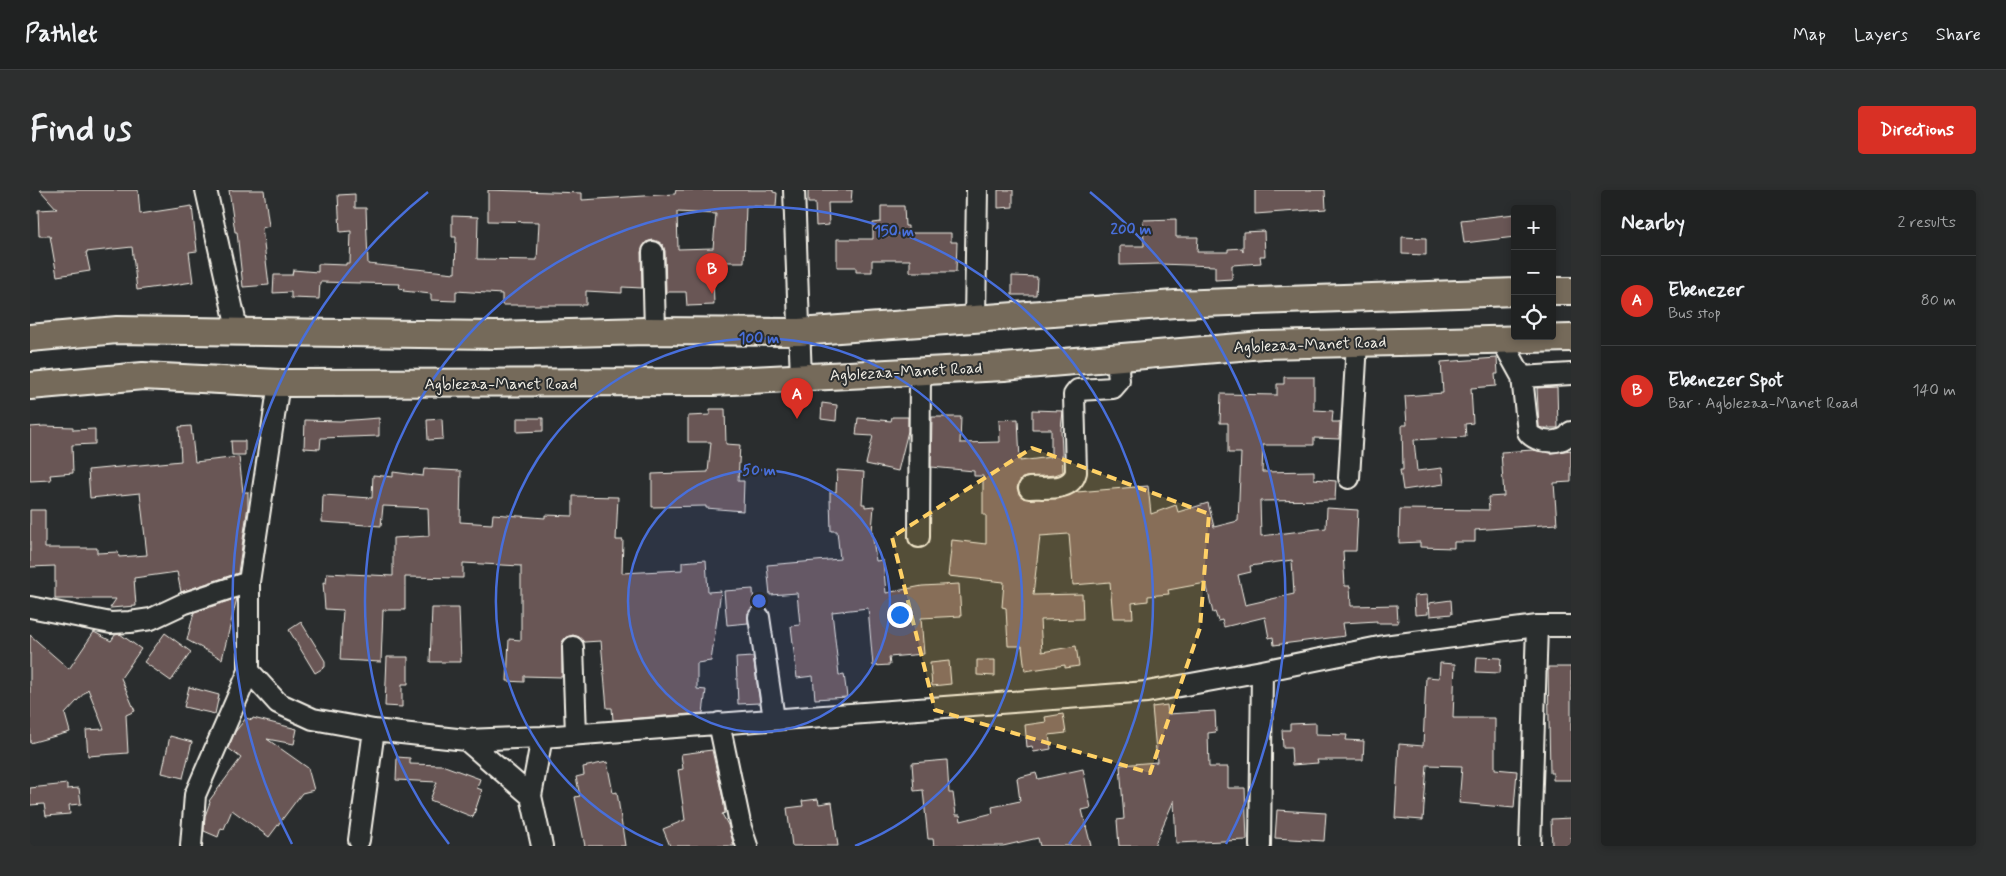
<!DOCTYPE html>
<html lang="en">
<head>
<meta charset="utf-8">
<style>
	body { margin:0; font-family:Mynerve,sans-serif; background:#2d2f2f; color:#f1f3f6 }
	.controls { position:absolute; right:15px; top:15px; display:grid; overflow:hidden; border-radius:5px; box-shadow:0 2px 8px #0003 }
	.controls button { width:45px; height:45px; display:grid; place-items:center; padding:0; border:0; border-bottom:1px solid #3d3f40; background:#202222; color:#f1f3f6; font:25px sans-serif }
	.you { position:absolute; left:869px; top:424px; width:18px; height:18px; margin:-12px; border:4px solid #fff; border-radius:50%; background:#1a73e8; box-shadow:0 0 0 8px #1a73e833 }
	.badge { display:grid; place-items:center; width:32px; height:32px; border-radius:50%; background:#d93025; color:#fff; font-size:16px; font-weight:700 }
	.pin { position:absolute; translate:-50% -41px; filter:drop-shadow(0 1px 2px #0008) }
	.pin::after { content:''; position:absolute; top:26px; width:18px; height:15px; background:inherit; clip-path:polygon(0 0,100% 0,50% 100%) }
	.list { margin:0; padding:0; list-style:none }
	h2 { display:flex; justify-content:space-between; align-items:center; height:65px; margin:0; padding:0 20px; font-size:21px }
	h2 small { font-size:16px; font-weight:400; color:#a2a4a5 }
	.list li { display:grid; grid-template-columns:32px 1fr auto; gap:15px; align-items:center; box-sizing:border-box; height:90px; padding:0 20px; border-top:1px solid #3d3f40 }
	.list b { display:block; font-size:19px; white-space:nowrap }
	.list p { margin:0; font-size:16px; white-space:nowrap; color:#a2a4a5 }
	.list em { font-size:16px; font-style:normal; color:#a2a4a5 }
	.icon { flex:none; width:28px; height:28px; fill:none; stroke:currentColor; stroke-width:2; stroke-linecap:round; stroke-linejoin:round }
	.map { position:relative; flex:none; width:1541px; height:656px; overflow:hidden; border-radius:5px }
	header { display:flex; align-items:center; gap:30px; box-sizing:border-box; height:70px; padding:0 25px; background:#202222; border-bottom:1px solid #3d3f40 }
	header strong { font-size:24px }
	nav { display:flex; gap:28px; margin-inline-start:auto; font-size:18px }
	.intro { display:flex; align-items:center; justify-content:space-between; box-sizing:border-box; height:120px; padding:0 30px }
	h1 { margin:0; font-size:35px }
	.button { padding:12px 22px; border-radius:5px; background:#d93025; color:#fff; font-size:18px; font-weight:700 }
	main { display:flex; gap:30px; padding:0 30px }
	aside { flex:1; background:#202222; border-radius:5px; box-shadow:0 2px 8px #0003 }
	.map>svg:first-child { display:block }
</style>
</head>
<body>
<header>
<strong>Pathlet</strong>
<nav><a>Map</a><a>Layers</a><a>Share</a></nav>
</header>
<div class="intro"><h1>Find us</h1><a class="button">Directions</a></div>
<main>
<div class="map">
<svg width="1541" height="656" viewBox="0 0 1541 656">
	<rect width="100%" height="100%" fill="#2a2d2e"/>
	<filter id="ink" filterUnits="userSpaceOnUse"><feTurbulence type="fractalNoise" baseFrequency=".02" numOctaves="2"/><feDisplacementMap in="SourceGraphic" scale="10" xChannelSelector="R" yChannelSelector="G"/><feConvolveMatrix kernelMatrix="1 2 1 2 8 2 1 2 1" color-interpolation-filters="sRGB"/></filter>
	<g filter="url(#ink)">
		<path fill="#695655" stroke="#f4f1e8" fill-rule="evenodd" d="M10 0H108L110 24 162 16 167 61 159 62 163 92 107 100 102 57 56 62 60 81 27 86 20 46H9L8 20 27 19Z
			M199 0H234L239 36 232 38 239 95 213 97 207 42H205Z
			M458 0 552 3V10L645 4 646 0H743V2L747 3 746 17 716 16 714 72H688V85H683L684 115 657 116 656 102H636L635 61 633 55 623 50 616 52 611 62 612 98 592 97V103L556 101V115H472V104L426 101V111L401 110V104L373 101 374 99 369 98 370 94 290 92 289 109 261 108V102L243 103 244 85H262L263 80 288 82V74L316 75V73H320L321 41 310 42 308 5 325 4V18H336L338 74 425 83 426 47H422V26L448 27 447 69 507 70 509 32 458 31ZM647 22 686 24 683 58 648 59Z
			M778 0H822L821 13H798L799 35 786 36 785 13H778Z
			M968 0H983V17L968 18Z
			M1225 0H1295L1296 19 1225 24Z
			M851 16H874L875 36H878V43H921V52H927L926 82H880V70H842V82H826V77H807V49H843V33L851 32Z
			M1485 24V47L1434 53 1431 30Z
			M1146 29V47H1168L1167 62H1198V59L1212 58 1213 62V42L1234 41 1235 66H1230L1231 73 1202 75V89L1185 90V76L1129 74 1090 75V56H1114L1113 30Z
			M1372 47 1396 48V65L1372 64Z
			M982 86 1007 87 1006 105H982Z
			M1467 168 1468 184H1465L1466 196 1441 198 1443 233 1435 234 1436 247 1384 250 1387 281 1412 278 1414 294 1373 300 1370 280H1373L1372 235H1377L1375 206 1413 203 1411 172Z
			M1254 187H1284V220L1303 221 1302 232H1310L1309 249 1284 248V255H1233L1232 282 1284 281V289L1306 291 1305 310 1230 311 1231 346 1296 338 1297 318 1328 320 1326 361H1313L1315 396H1320L1321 416 1367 415 1368 433H1347V431L1313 433 1315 446 1244 455 1243 447 1239 448 1235 427 1194 437 1192 430 1188 431 1185 422 1183 423 1176 393 1138 400 1139 404 1118 406V411L1102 413 1103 428H1083L1080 392 1043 395 1039 344 1010 346 1003 405 1052 404 1053 429 1010 430 1012 462 1046 456 1049 476 1035 478V475L995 481 992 456H978L976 418 972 417 974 392 918 386 922 350 956 354V325H953V286H944V281L901 277 902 227H931L930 253 970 252 969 230 988 229 990 271 1021 267V239H1002V220L1033 221 1031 239 1033 282 1025 285 992 288 987 298 993 308 1028 309 1047 302 1118 296 1121 324 1146 315 1148 322 1178 313 1184 337 1208 331 1211 263H1198V233H1190L1191 204 1247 205V194H1254ZM1262 370 1264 404 1215 415 1208 385 1221 382 1220 376Z
			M1527 197 1528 238H1512L1509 237 1507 198Z
			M792 213 807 215 806 231 791 229Z
			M680 219H695L696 254 710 255 708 291H714L713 321 676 318V316L622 317V284L678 282 681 252H658V226L680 225Z
			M862 227H878V241L868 281 836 274 843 246 826 245 828 228 861 231Z
			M349 228V246L291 248 290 259 274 258 275 230 310 231Z
			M487 228H513V241L487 242Z
			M412 229 413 249 398 250 397 230Z
			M14 236 43 237V240L65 239V254L42 255 43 283 20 285 21 290 0 291V237Z
			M161 236 165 272 209 267 213 302H218V316L208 383 151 402 147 382 104 388 106 416 80 418 86 409H25V376L0 377V320H15V358H67V363L88 362 89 367 117 365 110 303 60 308 58 280 151 271 149 237Z
			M201 251H215V265H202Z
			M1503 260 1521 263 1541 260V292L1524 293 1527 334 1445 340V352H1424V358L1390 357V352L1369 353 1370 319 1459 320 1458 307 1474 306 1471 262Z
			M394 279 431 281 430 332 462 334 463 324 515 328V325L543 326V306L588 307 586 350H593L592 383 652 380V372L676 370 678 402 691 401 681 471 667 473V499L676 500 673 523 583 530 582 518H577L571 451 554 452 549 447 543 445 536 447 532 452V487L494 486V492L477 491 479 449 491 450V376L433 373V388L375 387V420H353L351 472 310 470 313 420 295 419 293 392 296 393 297 383 363 386V348L399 346 398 318 353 316 351 336 292 332 293 305 342 308 343 285 363 287V282L393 286Z
			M807 280 834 282 832 314H835V317L844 316 842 341 846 371 853 370 856 403 892 396 929 394 931 426 891 428 894 464 859 467 860 475 843 476 838 418 802 422 809 485 814 484 817 507 785 509 783 486 767 488 761 436 770 435 767 403 740 405 737 375 810 369 807 341H801L800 309V302H806Z
			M723 399 724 417 718 423V433L697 435 694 401Z
			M1397 405 1398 424 1385 425 1384 406Z
			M207 408 192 469 157 450 164 422Z
			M1421 410 1422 424 1400 426 1399 413Z
			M402 418H429L431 472H400Z
			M271 432 295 471V477L285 483 259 440Z
			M64 442 81 451 85 445 90 444 111 459 91 488 105 521 96 525 98 563 58 566 56 540 74 539 58 499 35 524 40 542 0 553V445L39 479Z
			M135 443 161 462 141 491 114 472Z
			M357 467H378V494H372V517L355 516Z
			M723 467 730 513 708 514 706 468Z
			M1447 467 1471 468 1470 483 1446 482Z
			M947 470H965V486L947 485Z
			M919 471 921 494 902 496 900 473Z
			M1410 473 1425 474 1423 528H1465V579L1487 581 1484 618 1429 613 1432 576 1397 575 1393 630 1365 628 1369 554 1393 556 1396 487 1409 488Z
			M1518 477H1541V590H1523V583H1520Z
			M159 497 189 505 185 524 154 517Z
			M1137 515 1138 524 1185 521 1186 542 1178 543 1179 577H1198V598H1215L1217 650 1146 653 1144 610 1124 656H1089L1087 630 1094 629 1090 575 1127 572 1122 517Z
			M1033 524 1036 543 1019 545 1021 559 1004 562 1002 556 997 557 995 535 1016 532 1015 527Z
			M216 528 222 530 223 528 267 539 264 554 237 549 278 578 284 600 272 603 239 647 202 620 194 639 191 638 188 647 174 641 175 626 180 612 179 611 211 568 198 558 205 542Z
			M1286 533V544L1317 545 1316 550 1334 551 1333 570H1287L1288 573 1262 575 1261 558H1253L1252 540H1260V534Z
			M140 546 162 552 153 588 132 583Z
			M682 560 693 609 695 623 692 624 698 635 704 656H640L633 639 655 630 648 580 653 579 651 564Z
			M367 567 380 568V574L412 575 450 589 447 598 452 600 443 627 400 610 407 592 366 590Z
			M917 570 919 603H923L926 625H930L931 631 963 623 962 617 990 611 987 588 1006 583 1008 589 1053 579 1061 618 1052 620 1061 656H1010L1008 648 973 656H904L903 649H898L893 600 884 601 882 573Z
			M577 572 583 603 587 602 595 656H555L545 607 550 606 546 587 554 585 553 577Z
			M37 594V599L49 598 51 614 39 615 40 624 16 626 14 614 0 615V598Z
			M788 609 789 614 802 612 808 656H762L757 618 773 616 772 611Z
			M1247 620 1296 623 1294 651 1245 648Z
			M1541 628V656H1522L1521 629Z"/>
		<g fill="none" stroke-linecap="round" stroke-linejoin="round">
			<g stroke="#f4f1e8" stroke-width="24">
				<path id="minor" d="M176 0 208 143
					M764 0 771 188
					M623 62 625 141
					M945 129 947 0
					M1471 149 1492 187 1498 242C1506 254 1534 255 1541 242
					M1492 187 1541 184
					M1319 288 1327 153
					M999 298C1016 297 1041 302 1046 282L1044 205 1048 200 1083 198 1089 191 1087 167
					M889 347 890 182
					M0 417 81 433 100 432 121 429 155 413 219 392
					M729 427 744 529
					M543 457 546 544
					M219 481 248 513 283 529 344 540 436 550 512 547 1117 502 1232 481 1354 456 1507 436H1541
					M689 533 711 638 717 656
					M512 547 501 606 512 656
					M436 550 501 606
					M329 650 344 540
					M161 656 165 605 219 481V392L249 193
					M1230 656 1232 481
					M1500 656 1507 436"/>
			</g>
			<g stroke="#f4f1e8" stroke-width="30">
				<path id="major" d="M1522 101H1541
					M0 148 87 140 465 145 616 141 769 142 1145 114 1485 102
					M0 196 113 186 249 193 683 192 974 177 1233 155 1541 148"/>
			</g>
			<use href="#minor" stroke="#2a2d2e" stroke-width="20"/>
			<use href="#major" stroke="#746a5a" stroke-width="26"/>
		</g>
	</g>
	<path fill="#ffd166" fill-opacity="0.2" stroke="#ffd166" stroke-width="4" stroke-dasharray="10 6" stroke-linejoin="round" d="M1002 258 1179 324 1170 438 1120 583 905 520 862 347Z"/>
	<circle cx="729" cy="411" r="131" fill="#486fdb" fill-opacity=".12"/>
	<g fill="none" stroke="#486fdb" stroke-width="2.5">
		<circle cx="729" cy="411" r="131"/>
		<path d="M633 656A263 263 0 1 1 825 656"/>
		<path d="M419 654A394 394 0 1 1 1039 654"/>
		<path d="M262 654A526 526 0 0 1 398 2M1060 2A526 526 0 0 1 1196 654"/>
	</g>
	<g text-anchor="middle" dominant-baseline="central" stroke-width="4" stroke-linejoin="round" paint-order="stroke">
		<g font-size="16" fill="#f4f1e8" stroke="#2a2d2e">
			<text transform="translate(1280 155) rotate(-2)">Agblezaa-Manet Road</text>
			<text transform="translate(876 182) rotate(-3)">Agblezaa-Manet Road</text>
			<text x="471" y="194">Agblezaa-Manet Road</text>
		</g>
	</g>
	<circle cx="729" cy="411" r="8" fill="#486fdb" stroke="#2a2d2e" stroke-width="2.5"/>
	<g font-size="15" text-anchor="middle" font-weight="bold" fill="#486fdb" stroke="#2a2d2e" stroke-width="4" stroke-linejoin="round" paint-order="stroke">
		<text x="1101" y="44">200 m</text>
		<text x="864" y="46">150 m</text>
		<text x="729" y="153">100 m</text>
		<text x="729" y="285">50 m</text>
	</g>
</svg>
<div class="controls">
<button>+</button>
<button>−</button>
<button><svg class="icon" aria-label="locate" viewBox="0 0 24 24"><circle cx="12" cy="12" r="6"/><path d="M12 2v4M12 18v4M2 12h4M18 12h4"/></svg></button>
</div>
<div class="you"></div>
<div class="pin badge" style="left:767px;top:229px">A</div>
<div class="pin badge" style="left:682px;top:104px">B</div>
</div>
<aside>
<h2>Nearby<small>2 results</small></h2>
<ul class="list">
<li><span class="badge">A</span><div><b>Ebenezer</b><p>Bus stop</p></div><em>80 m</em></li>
<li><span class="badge">B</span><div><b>Ebenezer Spot</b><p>Bar · Agblezaa-Manet Road</p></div><em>140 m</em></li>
</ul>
</aside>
</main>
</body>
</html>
